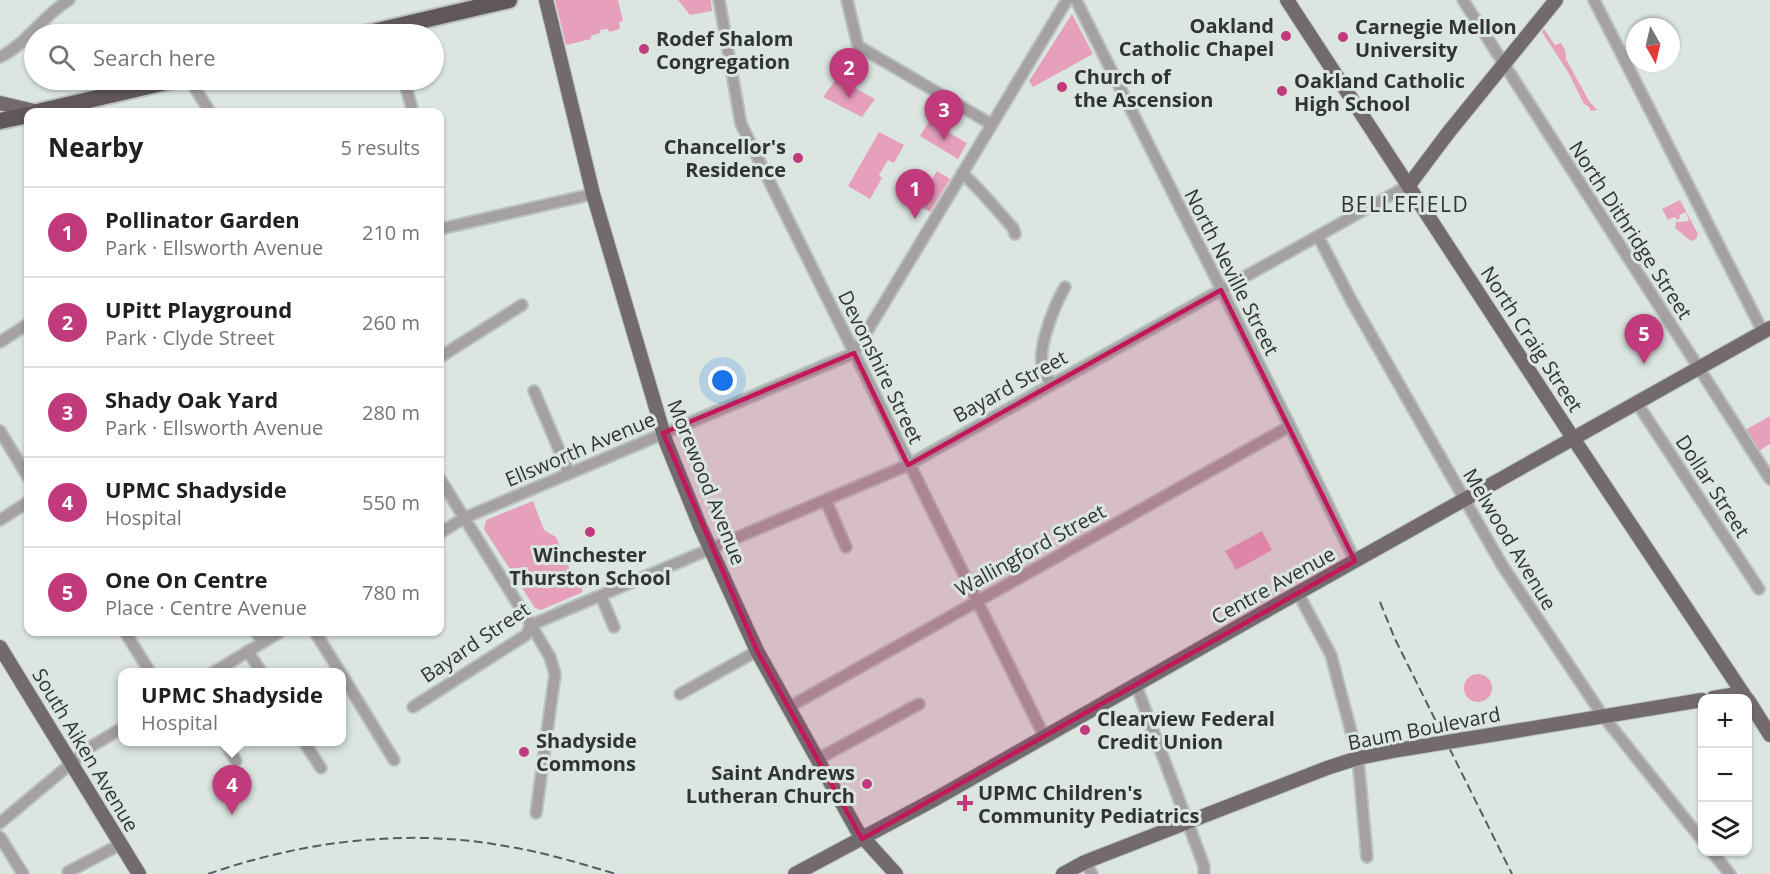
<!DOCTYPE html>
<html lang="en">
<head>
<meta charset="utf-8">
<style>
	body { margin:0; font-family:"Open Sans",sans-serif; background:#f2f2f2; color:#202124 }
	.controls { position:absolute; right:18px; bottom:18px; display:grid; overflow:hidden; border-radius:12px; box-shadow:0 2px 4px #0004 }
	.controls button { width:54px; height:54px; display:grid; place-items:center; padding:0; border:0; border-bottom:2px solid #e0e0e0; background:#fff; color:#202124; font:30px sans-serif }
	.compass { position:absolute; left:1626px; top:18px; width:54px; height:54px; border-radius:50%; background:#fff; box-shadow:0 2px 4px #0004; rotate:172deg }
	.you { position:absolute; left:723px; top:381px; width:21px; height:21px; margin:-15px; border:4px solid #fff; border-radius:50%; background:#1a73e8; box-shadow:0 0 0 9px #1a73e833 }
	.badge { display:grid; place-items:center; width:39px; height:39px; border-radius:50%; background:#c03a7c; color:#fff; font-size:20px; font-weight:700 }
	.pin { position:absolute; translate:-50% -50px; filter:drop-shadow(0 2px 3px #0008) }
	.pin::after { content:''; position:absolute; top:32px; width:21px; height:18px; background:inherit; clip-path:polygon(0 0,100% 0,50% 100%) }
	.popup { position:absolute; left:118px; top:668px; width:228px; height:78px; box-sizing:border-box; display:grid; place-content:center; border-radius:12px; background:#fff; filter:drop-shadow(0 2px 4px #0005); font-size:20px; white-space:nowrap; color:#757577 }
	.popup b { font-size:22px; color:#202124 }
	.popup::after { content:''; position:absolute; left:50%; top:100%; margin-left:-12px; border:12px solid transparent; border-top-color:#fff }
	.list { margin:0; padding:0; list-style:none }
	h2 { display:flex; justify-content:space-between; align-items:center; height:78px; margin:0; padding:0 24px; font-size:26px }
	h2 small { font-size:20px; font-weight:400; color:#757577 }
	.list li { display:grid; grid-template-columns:39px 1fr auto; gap:18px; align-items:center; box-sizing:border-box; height:90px; padding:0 24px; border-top:2px solid #e0e0e0 }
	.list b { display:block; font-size:22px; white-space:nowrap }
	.list p { margin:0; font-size:20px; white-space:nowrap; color:#757577 }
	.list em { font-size:20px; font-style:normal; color:#757577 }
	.icon { flex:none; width:33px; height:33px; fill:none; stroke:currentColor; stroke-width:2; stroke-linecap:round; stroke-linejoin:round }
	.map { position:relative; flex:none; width:1770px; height:874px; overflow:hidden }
	.search { position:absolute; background:#fff; box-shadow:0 2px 4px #0004; left:24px; top:24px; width:420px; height:66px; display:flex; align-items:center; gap:15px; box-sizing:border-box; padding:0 21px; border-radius:33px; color:#757577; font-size:22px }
	.panel { position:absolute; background:#fff; box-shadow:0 2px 4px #0004; left:24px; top:108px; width:420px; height:528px; border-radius:12px }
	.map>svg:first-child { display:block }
</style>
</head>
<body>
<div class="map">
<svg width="1770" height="874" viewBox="0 0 1770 874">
	<rect width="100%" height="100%" fill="#dce6e1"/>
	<path fill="#e7a0bc" d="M555 0H618L623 21 619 22 620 29 609 32 608 29 600 30V33L591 36V39L566 45Z
		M678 0H711L712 11 690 15Z
		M1072 14 1093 54 1033 87 1029 81Z
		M1544 29 1555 45 1561 43 1565 50 1566 59 1589 101 1597 110 1591 111 1588 106 1584 104 1568 72 1542 32Z
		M837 78 875 99 862 117 823 97Z
		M929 121 967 143 958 159 920 136Z
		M879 132 904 145 894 163 888 160 879 175 882 178 870 199 848 186Z
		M937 171 950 179 930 212 913 202 916 197 920 199Z
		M1680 200 1698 234 1696 239 1691 241 1675 228 1676 222 1689 221 1686 212 1679 215 1680 218 1677 220 1675 217 1668 220 1662 209Z
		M1770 416V444L1754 454 1740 433Z
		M533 501 544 530 556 537 573 577 576 576 583 592 541 610 535 608 484 529 486 520Z
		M1262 531 1272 550 1236 570 1225 551Z
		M1464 688a14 14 0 1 1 28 0a14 14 0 1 1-28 0Z"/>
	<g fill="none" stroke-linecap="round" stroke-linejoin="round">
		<g stroke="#bac2be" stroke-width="14">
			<path id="minor" d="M719 0 741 124 1045 738
				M847 0 858 46 991 124
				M1076 0 1290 426 1355 561
				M1463 0 1770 479
				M1594 0 1763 332
				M0 57C27 44 43 15 69 0
				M190 80 210 112
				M404 80 413 112
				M962 173C981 190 996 209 1013 228L1015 234
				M440 229 593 194
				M1318 236 1351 300 1502 565 1603 716 1702 840
				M0 342 28 324
				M440 357 522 305
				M1052 384C1047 378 1042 371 1042 363 1039 344 1055 304 1065 287
				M534 391 569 473
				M1637 403 1759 589
				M0 431 28 477
				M440 479 531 625 550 657 555 674 536 813
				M826 501 846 547
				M0 520 28 502
				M440 533 464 518 854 353 1067 0
				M1298 593 1331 655 1358 758 1367 857
				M601 596 614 627
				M125 632 150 672
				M256 632 263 642
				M315 632 340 672
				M248 651 261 672
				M214 672 280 632
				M342 675 394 760
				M1136 685 1204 866V874
				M680 694 757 651
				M413 707 526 635 531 625 908 465 1409 185
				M789 707 1290 426
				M225 742 236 761
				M304 742 321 768
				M818 759 919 704
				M0 823 92 746 122 728
				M0 837 23 874
				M1712 852 1730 874
				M1085 862 1092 874
				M68 872 121 844"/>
		</g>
		<g stroke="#bac2be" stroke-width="16">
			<path id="major" d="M546 0 593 194 666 442 700 526 757 651 858 832 896 874
				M1287 0 1573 438 1746 698
				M0 103 38 112
				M1409 185 1448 133 1556 0
				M0 647 139 874
				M1713 698 1743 693
				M1748 700 1770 735
				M1509 732 1702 700
				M795 874 937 798 1271 608 1770 328
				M1063 874 1085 862 1327 768 1358 758 1398 750"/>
		</g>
		<g stroke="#bac2be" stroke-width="20">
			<path id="highway" d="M364 34 509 0
				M37 112 175 80
				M0 121 28 115"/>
		</g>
		<use href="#minor" stroke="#a5a1a2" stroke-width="10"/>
		<use href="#major" stroke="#726a6d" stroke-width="14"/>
		<use href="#highway" stroke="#5f575a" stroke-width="16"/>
		<path stroke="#585d5b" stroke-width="2" stroke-dasharray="9 4.5" stroke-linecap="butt" d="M1380 602 1395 639 1512 874
			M208 874C303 841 406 828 505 846 543 852 579 863 616 874"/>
		<g stroke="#bac2be" stroke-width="16" stroke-linecap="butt">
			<path id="major-bridge" d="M1398 750 1509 732"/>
		</g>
		<use href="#major-bridge" stroke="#726a6d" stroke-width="14"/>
	</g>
	<path fill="#c2185b" fill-opacity="0.2" stroke="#c2185b" stroke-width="4.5" stroke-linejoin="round" d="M1221 290 1355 561 862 839 757 651 663 433 854 353 908 465Z"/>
	<g fill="#c03a7c" stroke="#dce6e1" stroke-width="2">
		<circle cx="1286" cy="36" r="6"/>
		<circle cx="1343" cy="37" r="6"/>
		<circle cx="644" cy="49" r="6"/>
		<circle cx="1062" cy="87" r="6"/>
		<circle cx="1282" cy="91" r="6"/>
		<circle cx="798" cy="158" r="6"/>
		<circle cx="590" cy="532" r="6"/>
		<circle cx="1085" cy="730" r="6"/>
		<circle cx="524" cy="752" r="6"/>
		<circle cx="867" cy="784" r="6"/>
		<path d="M962 794h6v6h6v6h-6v6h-6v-6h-6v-6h6z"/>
	</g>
	<g text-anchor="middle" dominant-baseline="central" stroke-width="6" stroke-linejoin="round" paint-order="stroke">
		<g font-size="20" font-weight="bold" fill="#303432" stroke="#dce6e1" text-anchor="start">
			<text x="1274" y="25" text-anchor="end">Oakland<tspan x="1274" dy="23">Catholic Chapel</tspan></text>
			<text x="1355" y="26">Carnegie Mellon<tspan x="1355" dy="23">University</tspan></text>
			<text x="656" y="38">Rodef Shalom<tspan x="656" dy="23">Congregation</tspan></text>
			<text x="1074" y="76">Church of<tspan x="1074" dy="23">the Ascension</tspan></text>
			<text x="1294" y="80">Oakland Catholic<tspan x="1294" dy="23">High School</tspan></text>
			<text x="786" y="146" text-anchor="end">Chancellor's<tspan x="786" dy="23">Residence</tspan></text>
			<text x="590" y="554" text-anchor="middle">Winchester<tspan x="590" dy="23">Thurston School</tspan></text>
			<text x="1097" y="718">Clearview Federal<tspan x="1097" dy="23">Credit Union</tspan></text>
			<text x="536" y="740">Shadyside<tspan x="536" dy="23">Commons</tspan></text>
			<text x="855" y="772" text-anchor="end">Saint Andrews<tspan x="855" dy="23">Lutheran Church</tspan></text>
			<text x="978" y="792">UPMC Children's<tspan x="978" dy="23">Community Pediatrics</tspan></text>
		</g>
		<g font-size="20" fill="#303432" stroke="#dce6e1">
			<text transform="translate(1631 230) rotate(57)">North Dithridge Street</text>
			<text transform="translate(1232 272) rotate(63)">North Neville Street</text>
			<text transform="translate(1532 339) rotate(57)">North Craig Street</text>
			<text transform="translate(881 367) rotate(64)">Devonshire Street</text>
			<text transform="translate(1010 386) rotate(-29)">Bayard Street</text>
			<text transform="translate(580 449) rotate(-23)">Ellsworth Avenue</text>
			<text transform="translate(707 482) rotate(68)">Morewood Avenue</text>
			<text transform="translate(1713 486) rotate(57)">Dollar Street</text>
			<text transform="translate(1510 539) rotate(59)">Melwood Avenue</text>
			<text transform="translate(1030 550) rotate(-29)">Wallingford Street</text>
			<text transform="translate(1273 585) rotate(-29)">Centre Avenue</text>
			<text transform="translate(475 642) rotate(-34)">Bayard Street</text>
			<text transform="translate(1424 728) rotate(-11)">Baum Boulevard</text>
			<text transform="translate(86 750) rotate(59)">South Aiken Avenue</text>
		</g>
		<g font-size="21" letter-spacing="1.5" fill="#303432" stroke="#dce6e1">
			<text x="1405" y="204">BELLEFIELD</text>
		</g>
	</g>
</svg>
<div class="controls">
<button>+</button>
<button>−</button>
<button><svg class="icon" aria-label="layers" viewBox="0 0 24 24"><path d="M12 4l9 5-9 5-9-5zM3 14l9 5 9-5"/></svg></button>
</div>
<svg class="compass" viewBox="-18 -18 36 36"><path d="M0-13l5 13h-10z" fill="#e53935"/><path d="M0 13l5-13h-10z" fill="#757577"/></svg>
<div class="you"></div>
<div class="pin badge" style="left:915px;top:219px">1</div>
<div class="pin badge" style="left:849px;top:98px">2</div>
<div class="pin badge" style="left:944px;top:140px">3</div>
<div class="pin badge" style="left:232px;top:815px">4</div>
<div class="popup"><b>UPMC Shadyside</b>Hospital</div>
<div class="pin badge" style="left:1644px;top:364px">5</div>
<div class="search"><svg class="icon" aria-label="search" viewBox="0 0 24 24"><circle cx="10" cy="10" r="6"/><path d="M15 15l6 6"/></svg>Search here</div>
<section class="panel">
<h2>Nearby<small>5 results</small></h2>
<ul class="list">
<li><span class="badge">1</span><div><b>Pollinator Garden</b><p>Park · Ellsworth Avenue</p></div><em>210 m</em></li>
<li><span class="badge">2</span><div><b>UPitt Playground</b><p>Park · Clyde Street</p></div><em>260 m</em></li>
<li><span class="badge">3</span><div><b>Shady Oak Yard</b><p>Park · Ellsworth Avenue</p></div><em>280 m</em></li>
<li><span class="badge">4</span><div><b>UPMC Shadyside</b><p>Hospital</p></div><em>550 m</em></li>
<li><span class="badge">5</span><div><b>One On Centre</b><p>Place · Centre Avenue</p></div><em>780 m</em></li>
</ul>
</section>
</div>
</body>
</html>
